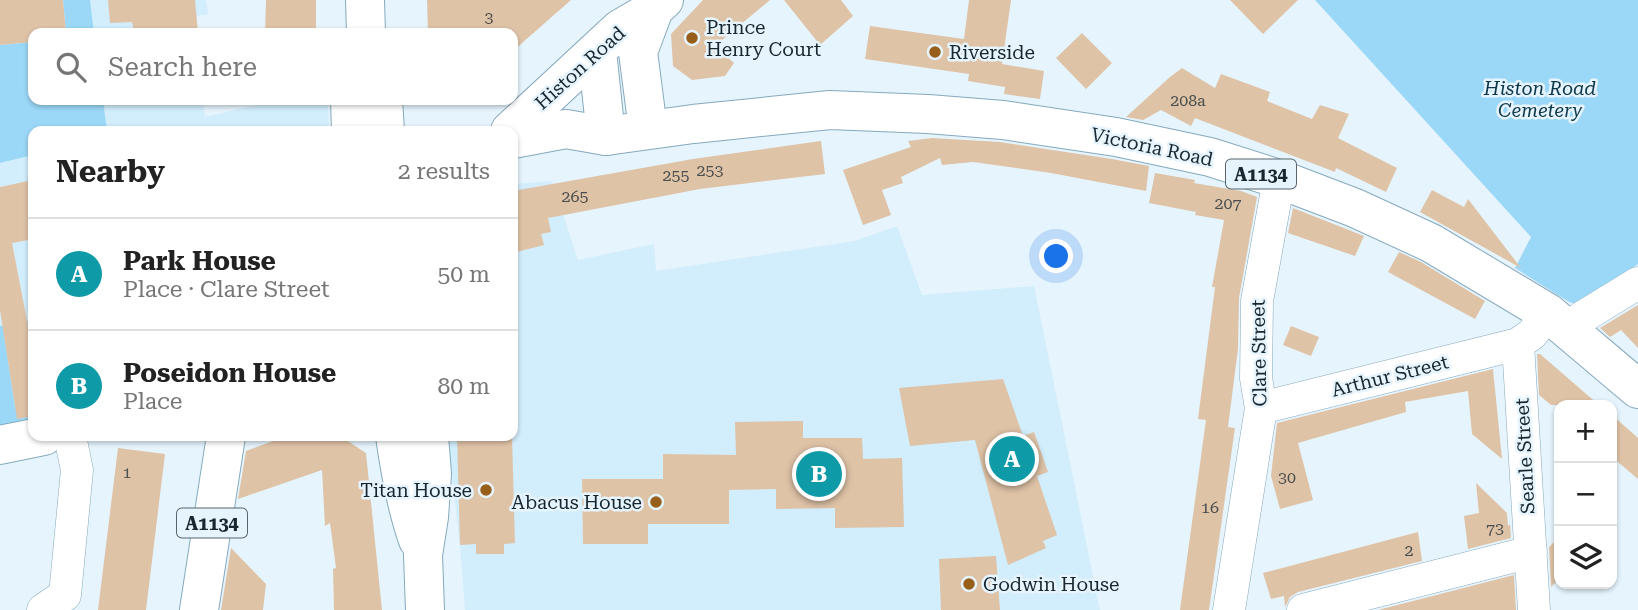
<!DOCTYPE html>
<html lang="en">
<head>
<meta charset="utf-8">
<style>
	body { margin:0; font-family:"Roboto Serif",serif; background:#f6f6f6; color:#222 }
	.controls { position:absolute; right:21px; bottom:21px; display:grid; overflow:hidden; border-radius:14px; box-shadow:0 2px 5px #0004 }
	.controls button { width:63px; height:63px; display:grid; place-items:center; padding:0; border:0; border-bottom:2px solid #e0e0e0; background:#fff; color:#222; font:35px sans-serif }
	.you { position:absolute; left:1057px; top:257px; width:24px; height:24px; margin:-18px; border:5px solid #fff; border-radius:50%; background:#1a73e8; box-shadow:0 0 0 10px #1a73e833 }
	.badge { display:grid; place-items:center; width:46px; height:46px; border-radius:50%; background:#975f1a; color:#fff; font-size:23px; font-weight:700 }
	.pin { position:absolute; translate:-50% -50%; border:4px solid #fff; box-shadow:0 2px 7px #0006 }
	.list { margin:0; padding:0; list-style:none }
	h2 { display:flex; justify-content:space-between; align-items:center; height:91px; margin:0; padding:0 28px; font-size:30px }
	h2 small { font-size:23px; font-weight:400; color:#767676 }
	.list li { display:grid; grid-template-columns:46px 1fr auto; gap:21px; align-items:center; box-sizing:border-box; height:112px; padding:0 28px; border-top:2px solid #e0e0e0 }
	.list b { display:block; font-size:26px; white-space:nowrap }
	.list p { margin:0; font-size:23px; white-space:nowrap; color:#767676 }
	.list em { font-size:23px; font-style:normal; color:#767676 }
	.icon { flex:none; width:38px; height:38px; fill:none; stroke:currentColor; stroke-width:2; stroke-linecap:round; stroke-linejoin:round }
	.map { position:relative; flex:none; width:1638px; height:610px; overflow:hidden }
	.search { position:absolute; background:#fff; box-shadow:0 2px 5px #0004; left:28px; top:28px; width:490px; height:77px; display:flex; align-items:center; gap:18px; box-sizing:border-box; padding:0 24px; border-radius:14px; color:#767676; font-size:26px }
	.panel { position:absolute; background:#fff; box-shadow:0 2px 5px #0004; left:28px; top:126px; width:490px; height:315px; border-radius:14px }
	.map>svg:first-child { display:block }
</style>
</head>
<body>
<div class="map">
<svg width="1638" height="610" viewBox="0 0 1638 610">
	<rect width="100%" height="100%" fill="#e6f4fd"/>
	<path fill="#d2edfc" d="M90 0H206L208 14 196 16 198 33H94Z
		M103 100H203L205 117 278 100H328L329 131H107Z
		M33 155V419L0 426V163Z
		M552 181 578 260 654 244 656 271 855 241 897 226 922 295 1034 286 1100 610H465L460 545 447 436H513V184Z"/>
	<path fill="#9bd8f8" d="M63 0H90L94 33H66Z
		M1315 0H1638V264L1579 305 1569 302 1515 268 1531 237Z
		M33 42V100H103L107 131H33V155L0 163V45Z
		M33 320V335L32 331 4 335 15 407 33 405V419L0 426V326Z"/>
	<path fill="#dfc3a7" d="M0 0H63L66 33H33V42L0 45Z
		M108 0H195L198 33H134L132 22 110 23Z
		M266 0H316V33H265Z
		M427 0H571L513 51V33H428Z
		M703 0H770L715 46 734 63 725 76 692 80 673 66 671 34Z
		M784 0H841L853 16 820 45Z
		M969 0H1011L1002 64 1044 71 1040 99 1004 94 1005 87 968 81 969 74 865 59 870 26 964 39Z
		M1230 0H1298L1263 34Z
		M1082 33 1112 63 1086 89 1056 58Z
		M1182 68 1215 88 1221 74 1270 92 1267 101 1312 119 1320 105 1349 114 1338 138 1397 168 1386 192 1336 168 1335 172 1195 118 1191 126 1161 110 1143 120 1126 117 1170 77Z
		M932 138 1000 142 1112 159 1149 166 1146 191 1051 173 973 162 942 165 940 158 901 177 903 183 882 190 891 215 863 225 843 170 911 147 908 141Z
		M821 141 825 174 700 189 548 218 551 232 541 234 544 245 513 253V191L693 159Z
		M1155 173 1195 180 1194 183 1241 191 1257 197 1239 298 1238 349 1228 427 1235 428 1209 610H1180L1206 420 1198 419 1215 287H1212L1224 220 1195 215 1196 212 1149 203Z
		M33 180V239L12 243 29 331H33V416L17 419 0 310V187Z
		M1432 190 1464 207 1468 199 1521 268 1420 212Z
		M1293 208 1364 236 1355 256 1288 233Z
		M1399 252 1421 262 1485 301 1475 319 1388 272Z
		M1638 305V348L1621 330 1610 337 1600 328Z
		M1291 326 1319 337 1311 356 1283 345Z
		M1537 354H1540L1599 405H1551L1539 395Z
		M1493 369 1502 459 1472 434 1468 391 1405 402 1406 412 1298 443 1313 500 1280 509 1271 476 1277 423Z
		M1003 379 1023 436 1034 432 1048 472 1037 476 1057 535 1043 541 1046 548 1008 565 975 440 910 446 899 388Z
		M1612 415 1638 438V479L1612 457Z
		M803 421V438H862L863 459 902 458 904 527 835 528V508L776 509V489L729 490V524H648V544H583L582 479H663V454L736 455 735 422Z
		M287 436H340L366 453 382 610H334L333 569 336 568 330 523 325 526 322 470 238 499 246 451Z
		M457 436H512L515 543 504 544V554H476V544L460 545Z
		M118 448 165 454 146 610H98Z
		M1476 483 1507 513 1508 526 1510 524 1511 538 1468 549 1464 516 1479 513Z
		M1418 532 1422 561 1298 592 1290 597 1285 607 1284 596 1271 599 1263 573Z
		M1559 537V579L1551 587 1549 547Z
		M231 548 266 584 263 610H221Z
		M996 556 1000 610H941L939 559Z
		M1514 575 1516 610H1378Z"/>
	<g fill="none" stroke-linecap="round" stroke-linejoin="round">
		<g stroke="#85a9bd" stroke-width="33">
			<path id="street" d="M1569 330 1581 318 1638 283
				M1261 408 1518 344
				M43 610 65 595 77 470 70 436
				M1229 610 1261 408 1256 378 1257 301 1279 179
				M1303 610 1531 552
				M1534 610 1518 344 1532 334 1548 313"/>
		</g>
		<g stroke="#85a9bd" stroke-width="40">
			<path id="secondary" d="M597 51 606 136
				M648 129 638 52 654 9
				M510 131 620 29 654 9 664 0
				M395 436C400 472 406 506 418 540
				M425 610 423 555 429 517 432 474 429 436"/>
		</g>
		<g stroke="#85a9bd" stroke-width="40">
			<path id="primary" d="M365 0 366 33
				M350 100 351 131
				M383 100 385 131
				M513 139 566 129 606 136 693 124 830 110 928 114 1003 120 1116 137 1210 157 1279 179 1355 208 1431 243 1548 313 1638 389
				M0 445 44 436
				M199 610 226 436"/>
		</g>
		<use href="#street" stroke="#fff" stroke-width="32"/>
		<use href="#secondary" stroke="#fff" stroke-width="38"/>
		<use href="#primary" stroke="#fff" stroke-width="38"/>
	</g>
	<g fill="#975f1a" stroke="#e6f4fd" stroke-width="2.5">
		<circle cx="692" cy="38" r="7"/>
		<circle cx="935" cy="52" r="7"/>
		<circle cx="486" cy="490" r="7"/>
		<circle cx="656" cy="502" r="7"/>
		<circle cx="969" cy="584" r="7"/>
	</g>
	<g text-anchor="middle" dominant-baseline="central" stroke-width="5" stroke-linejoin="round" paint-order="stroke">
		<g font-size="16" fill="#4a4e4d">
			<text x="489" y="17">3</text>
			<text x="1188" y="100">208a</text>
			<text x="710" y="170">253</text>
			<text x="676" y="175">255</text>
			<text x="575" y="196">265</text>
			<text x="1228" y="203">207</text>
			<text x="127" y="472">1</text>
			<text x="1287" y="477">30</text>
			<text x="1210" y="507">16</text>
			<text x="1495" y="528">73</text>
			<text x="1409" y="550">2</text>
		</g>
		<g fill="#e6f4fd" stroke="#56646d" stroke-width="2">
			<rect x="1226" y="159.5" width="70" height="29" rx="5"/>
			<rect x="177" y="508.5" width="70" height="29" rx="5"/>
		</g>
		<g font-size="18" font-weight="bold" fill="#18272f">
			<text x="1261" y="174">A1134</text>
			<text x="212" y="523">A1134</text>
		</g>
		<g font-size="19" fill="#18272f" stroke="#e6f4fd" text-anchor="start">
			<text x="706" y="27">Prince<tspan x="706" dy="22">Henry Court</tspan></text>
			<text x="949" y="52">Riverside</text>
			<text x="472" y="490" text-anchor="end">Titan House</text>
			<text x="642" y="502" text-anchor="end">Abacus House</text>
			<text x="983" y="584">Godwin House</text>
		</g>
		<g font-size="19" fill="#18272f" stroke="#e6f4fd">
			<text transform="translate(580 68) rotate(-42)">Histon Road</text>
			<text transform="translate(1152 147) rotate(12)">Victoria Road</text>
			<text transform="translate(1259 353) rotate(-91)">Clare Street</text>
			<text transform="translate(1390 376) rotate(-14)">Arthur Street</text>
			<text transform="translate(1525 456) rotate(-93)">Searle Street</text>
		</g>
		<g font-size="19" font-style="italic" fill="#0d374a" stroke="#e6f4fd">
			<text x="1540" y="88">Histon Road<tspan x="1540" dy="22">Cemetery</tspan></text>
		</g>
	</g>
</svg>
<div class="controls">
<button>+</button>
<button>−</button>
<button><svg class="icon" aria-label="layers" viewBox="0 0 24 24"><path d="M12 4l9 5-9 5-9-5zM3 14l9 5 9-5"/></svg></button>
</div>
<div class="you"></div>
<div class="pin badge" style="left:1012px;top:459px;background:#0f9aa8">A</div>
<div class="pin badge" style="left:819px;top:474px;background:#0f9aa8">B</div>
<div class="search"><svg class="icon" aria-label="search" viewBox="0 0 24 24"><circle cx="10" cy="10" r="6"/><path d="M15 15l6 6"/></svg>Search here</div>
<section class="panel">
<h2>Nearby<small>2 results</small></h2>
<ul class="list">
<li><span class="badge" style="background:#0f9aa8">A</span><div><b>Park House</b><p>Place · Clare Street</p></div><em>50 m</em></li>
<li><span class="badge" style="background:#0f9aa8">B</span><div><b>Poseidon House</b><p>Place</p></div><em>80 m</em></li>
</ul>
</section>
</div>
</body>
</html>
